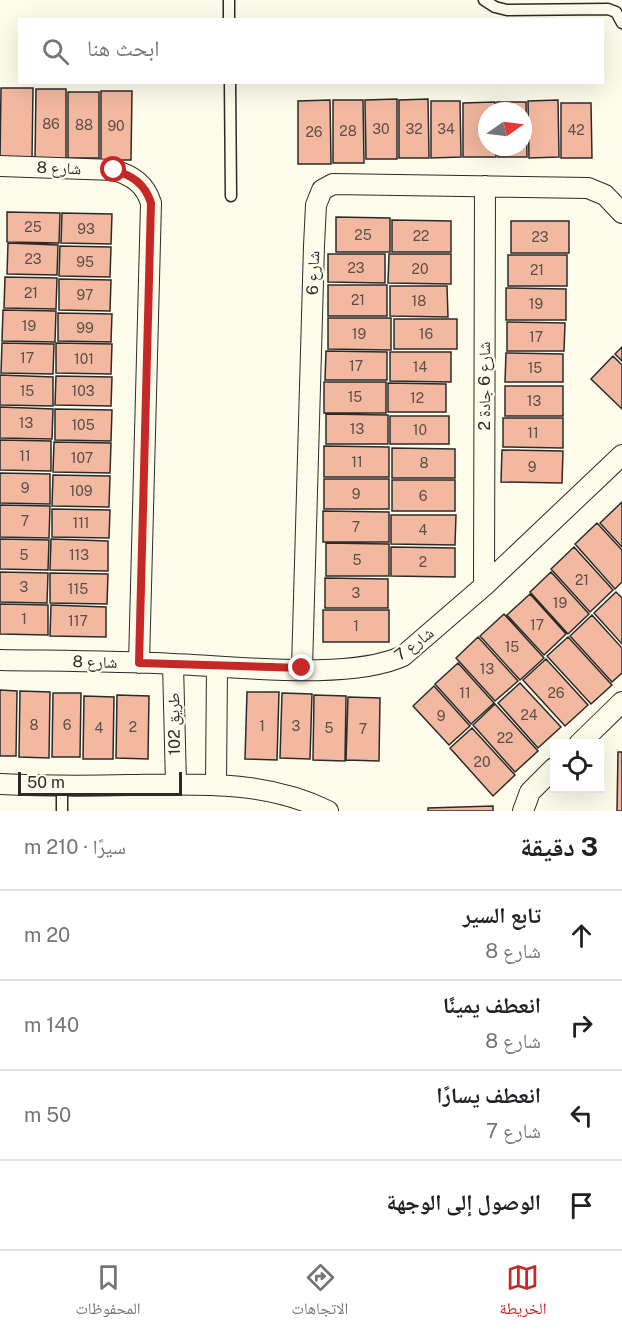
<!DOCTYPE html>
<html lang="ar">
<head>
<meta charset="utf-8">
<style>
	body { margin:0; font-family:"Public Sans","Noto Naskh Arabic",sans-serif; background:#f6f6f6; color:#202124; direction:rtl }
	.controls { position:absolute; right:18px; bottom:18px; display:grid; overflow:hidden; border-radius:0px; box-shadow:0 6px 24px #0002 }
	.controls button { width:54px; height:54px; display:grid; place-items:center; padding:0; border:0; border-bottom:2px solid #e0e0e0; background:#fff; color:#202124; font:30px sans-serif }
	.compass { position:absolute; left:478px; top:102px; width:54px; height:54px; border-radius:50%; background:#fff; box-shadow:0 6px 24px #0002; rotate:76deg }
	.scale { position:absolute; left:18px; bottom:15px; width:164px; box-sizing:border-box; padding-left:6px; border:3px solid #2b2b2b; border-top:0; font-size:16px; line-height:21px; white-space:nowrap; color:#2b2b2b; -webkit-text-stroke:4px #fdfbea; paint-order:stroke }
	.stop { position:absolute; width:18px; height:18px; margin:-14px; border:4px solid #c62828; border-radius:50%; background:#fff }
	.stop.end { background:#c62828; border-color:#fff; box-shadow:0 2px 6px #0008 }
	.list { margin:0; padding:0; list-style:none }
	h2 { display:flex; justify-content:space-between; align-items:center; height:78px; margin:0; padding:0 24px; font-size:26px }
	h2 small { font-size:20px; font-weight:400; color:#757577 }
	.list li { display:grid; grid-template-columns:39px 1fr auto; gap:18px; align-items:center; box-sizing:border-box; height:90px; padding:0 24px; border-top:2px solid #e0e0e0 }
	.list b { display:block; font-size:22px; white-space:nowrap }
	.list p { margin:0; font-size:20px; white-space:nowrap; color:#757577 }
	.list em { font-size:20px; font-style:normal; color:#757577 }
	.icon { flex:none; width:33px; height:33px; fill:none; stroke:currentColor; stroke-width:2; stroke-linecap:round; stroke-linejoin:round }
	.map { position:relative; flex:none; width:622px; height:811px; overflow:hidden; direction:ltr }
	.search { position:absolute; background:#fff; box-shadow:0 6px 24px #0002; left:18px; right:18px; top:18px; height:66px; display:flex; align-items:center; gap:15px; box-sizing:border-box; padding:0 21px; border-radius:0px; color:#757577; font-size:22px }
	.sheet { height:438px; background:#fff }
	nav { display:flex; justify-content:space-around; align-items:center; box-sizing:border-box; height:84px; border-top:2px solid #e0e0e0; background:#fff; font-size:16px; color:#757577 }
	nav a { display:grid; justify-items:center; gap:3px }
	nav .on { color:#c62828 }
	.map>svg:first-child { display:block }
</style>
</head>
<body>
<div class="map">
<svg width="622" height="811" viewBox="0 0 622 811">
	<rect width="100%" height="100%" fill="#fdfbea"/>
	<path fill="#f2b8a0" stroke="#2b2b2b" stroke-width="1.5" d="M1 88H33L32 160H0Z
		M36 89H66V160H35Z
		M101 91H132L131 160H101Z
		M68 92H99V158H68Z
		M397 99V159H366L365 100Z
		M428 99 429 158H399V100Z
		M330 100 331 164H298V101Z
		M333 100H363L364 163H333Z
		M558 100 559 157 529 158 528 101Z
		M431 101H460L461 157 431 158Z
		M495 102V111H487V147H496V157H463V103Z
		M497 102H526L527 157H498V147H523V111H497Z
		M561 103H591L592 158H561Z
		M7 212 60 213 59 243 7 242Z
		M62 213 112 214 111 244 61 243Z
		M336 217 390 218V252H336Z
		M392 220 451 221V252H392Z
		M511 221H569V253H511Z
		M8 243 58 245 57 275 7 274Z
		M60 246 111 247 110 277 59 276Z
		M328 254H385V283L328 282Z
		M389 254H451V284L388 283Z
		M508 255H567V286H508Z
		M5 277 57 278 56 309 4 308Z
		M59 279 111 280 110 311 59 310Z
		M328 285H387V316H328Z
		M390 286H447L448 317 390 316Z
		M506 288 566 289V320H506Z
		M3 310 56 311 55 342 2 341Z
		M58 313 112 314 111 342 58 341Z
		M328 318H391V350L328 349Z
		M394 319H457V349H394Z
		M507 322 565 323 564 351H507Z
		M2 343 54 344 53 374 1 373Z
		M56 343 112 344 111 374 56 373Z
		M622 347V361L615 354Z
		M326 351 387 352V380H325Z
		M390 352H451V382L390 381Z
		M506 353 563 354V382H505Z
		M613 356 622 365V409L591 379Z
		M0 375 53 377V406L0 405Z
		M56 376 112 377 111 406 55 405Z
		M324 382H386V413H324Z
		M388 383 446 384V412H388Z
		M505 386H563V416H505Z
		M0 407 53 409 52 439 0 438Z
		M55 409 112 410 111 441 55 440Z
		M326 414 388 415V444H326Z
		M390 416H449V444H390Z
		M503 418H563V448L503 447Z
		M0 440 51 441V471L0 470Z
		M54 442 111 443 110 473 53 472Z
		M324 446 389 447V477H324Z
		M392 448 455 449V478H392Z
		M502 450 563 451 562 483 501 482Z
		M0 473 50 474V504L0 503Z
		M53 475 110 476 109 507 52 506Z
		M324 479H389V509H324Z
		M392 480H455V511H392Z
		M622 502V547L600 523Z
		M0 505 50 506 49 538 0 537Z
		M52 509 110 510 109 538 52 537Z
		M323 511 389 512V542H323Z
		M391 515H456L455 545 391 544Z
		M597 523 622 550V582L615 589 575 544Z
		M0 539 49 540 48 570 0 569Z
		M51 539 108 541V571L50 570Z
		M326 543 389 544V576H326Z
		M391 547 455 548V577L391 576Z
		M574 547 613 590 590 612 551 569Z
		M0 572 48 573 47 603 0 602Z
		M551 572 589 614 568 634 530 592Z
		M50 573 108 574 107 604 50 603Z
		M325 578 388 579V608H325Z
		M616 592 622 598V644L594 613Z
		M530 594 566 634 544 655 507 615Z
		M0 604 48 605V635L0 634Z
		M51 605 106 607V637L50 636Z
		M323 610H389V642H323Z
		M504 614 544 658 520 680 480 636Z
		M592 615 622 648V673L612 682 570 636Z
		M478 637 518 681 495 701 456 658Z
		M568 637 612 685 591 704 547 656Z
		M546 659 588 705 565 726 523 680Z
		M458 663 494 703 471 724 435 684Z
		M520 683 561 727 538 748 498 703Z
		M434 686 470 726 449 745 413 706Z
		M0 690 17 691 16 756H0Z
		M20 691 50 692 49 758 19 757Z
		M247 692H279L277 760 245 759Z
		M53 693H81L80 757H52Z
		M282 693 312 694 310 759 280 758Z
		M117 695 149 696 148 759 116 758Z
		M314 695 346 696 345 761 313 760Z
		M84 696 114 697 113 759H83Z
		M348 697 380 698 379 761 346 760Z
		M495 704 538 751 515 772 473 725Z
		M472 728 515 775 493 796 450 748Z
		M618 752H622V811H617Z
		M493 806V811H428V808Z"/>
	<g fill="none" stroke-linecap="round" stroke-linejoin="round">
		<g stroke="#2b2b2b" stroke-width="13">
			<path id="lane" d="M229 0V20
				M484 0 495 7 507 10 608 9 616 12 622 23
				M230 82 231 196
				M62 811V786"/>
		</g>
		<g stroke="#2b2b2b" stroke-width="22">
			<path id="street" d="M0 166 114 170C133 176 145 184 151 203L139 663
				M484 586 485 186
				M0 660C58 661 115 661 173 664 234 666 349 681 403 656L484 586 622 455
				M173 664 176 784
				M302 668 314 246 316 205 322 190 333 184 588 188 605 195 622 213
				M579 744 622 702
				M0 784C43 786 86 786 129 785 198 784 265 780 328 811
				M216 784 217 667
				M523 811 530 792 554 768"/>
		</g>
		<use href="#lane" stroke="#fdfbea" stroke-width="10"/>
		<use href="#street" stroke="#fdfbea" stroke-width="20"/>
	</g>
	<g fill="none" stroke-linecap="round" stroke-linejoin="round">
		<path stroke="#c62828" stroke-width="8" d="M114 170C133 176 145 184 151 203L139 663 302 668"/>
	</g>
	<g text-anchor="middle" dominant-baseline="central" stroke-width="4.5" stroke-linejoin="round" paint-order="stroke">
		<g font-size="14" fill="#5d4e48">
			<text x="51" y="124">86</text>
			<text x="84" y="125">88</text>
			<text x="116" y="126">90</text>
			<text x="381" y="129">30</text>
			<text x="414" y="129">32</text>
			<text x="446" y="129">34</text>
			<text x="576" y="130">42</text>
			<text x="348" y="131">28</text>
			<text x="314" y="132">26</text>
			<text x="33" y="227">25</text>
			<text x="86" y="229">93</text>
			<text x="363" y="235">25</text>
			<text x="421" y="236">22</text>
			<text x="540" y="237">23</text>
			<text x="33" y="259">23</text>
			<text x="85" y="262">95</text>
			<text x="356" y="268">23</text>
			<text x="420" y="269">20</text>
			<text x="537" y="270">21</text>
			<text x="31" y="293">21</text>
			<text x="85" y="295">97</text>
			<text x="358" y="300">21</text>
			<text x="419" y="301">18</text>
			<text x="536" y="304">19</text>
			<text x="29" y="326">19</text>
			<text x="85" y="328">99</text>
			<text x="359" y="334">19</text>
			<text x="426" y="334">16</text>
			<text x="536" y="337">17</text>
			<text x="27" y="358">17</text>
			<text x="84" y="359">101</text>
			<text x="356" y="366">17</text>
			<text x="420" y="367">14</text>
			<text x="535" y="368">15</text>
			<text x="27" y="391">15</text>
			<text x="83" y="391">103</text>
			<text x="355" y="397">15</text>
			<text x="417" y="398">12</text>
			<text x="534" y="401">13</text>
			<text x="26" y="423">13</text>
			<text x="83" y="425">105</text>
			<text x="357" y="429">13</text>
			<text x="420" y="430">10</text>
			<text x="533" y="433">11</text>
			<text x="25" y="456">11</text>
			<text x="82" y="458">107</text>
			<text x="357" y="462">11</text>
			<text x="424" y="463">8</text>
			<text x="532" y="467">9</text>
			<text x="25" y="488">9</text>
			<text x="81" y="491">109</text>
			<text x="356" y="494">9</text>
			<text x="423" y="496">6</text>
			<text x="25" y="521">7</text>
			<text x="81" y="523">111</text>
			<text x="356" y="527">7</text>
			<text x="423" y="530">4</text>
			<text x="24" y="555">5</text>
			<text x="79" y="555">113</text>
			<text x="357" y="560">5</text>
			<text x="423" y="562">2</text>
			<text x="582" y="580">21</text>
			<text x="24" y="587">3</text>
			<text x="78" y="589">115</text>
			<text x="356" y="593">3</text>
			<text x="560" y="603">19</text>
			<text x="24" y="619">1</text>
			<text x="78" y="621">117</text>
			<text x="537" y="625">17</text>
			<text x="356" y="626">1</text>
			<text x="512" y="647">15</text>
			<text x="487" y="669">13</text>
			<text x="465" y="693">11</text>
			<text x="556" y="693">26</text>
			<text x="529" y="715">24</text>
			<text x="441" y="716">9</text>
			<text x="34" y="725">8</text>
			<text x="67" y="725">6</text>
			<text x="262" y="726">1</text>
			<text x="296" y="726">3</text>
			<text x="133" y="727">2</text>
			<text x="99" y="728">4</text>
			<text x="329" y="728">5</text>
			<text x="363" y="729">7</text>
			<text x="505" y="738">22</text>
			<text x="482" y="762">20</text>
		</g>
		<g font-size="16" fill="#2b2b2b" stroke="#fdfbea">
			<text transform="translate(59 168) rotate(2)">شارع 8</text>
			<text transform="translate(313 273) rotate(-88)">شارع 6</text>
			<text transform="translate(484 386) rotate(-90)">شارع 6 جادة 2</text>
			<text transform="translate(414 644) rotate(-37)">شارع 7</text>
			<text transform="translate(95 662) rotate(1)">شارع 8</text>
			<text transform="translate(174 724) rotate(-91)">طريق 102</text>
		</g>
	</g>
</svg>
<div class="controls">
<button><svg class="icon" aria-label="locate" viewBox="0 0 24 24"><circle cx="12" cy="12" r="6"/><path d="M12 2v4M12 18v4M2 12h4M18 12h4"/></svg></button>
</div>
<svg class="compass" viewBox="-18 -18 36 36"><path d="M0-13l5 13h-10z" fill="#e53935"/><path d="M0 13l5-13h-10z" fill="#757577"/></svg>
<div class="scale">50 m</div>
<div class="stop" style="left:114px;top:170px"></div>
<div class="stop end" style="left:302px;top:668px"></div>
<div class="search"><svg class="icon" aria-label="search" viewBox="0 0 24 24"><circle cx="10" cy="10" r="6"/><path d="M15 15l6 6"/></svg>ابحث هنا</div>
</div>
<section class="sheet">
<h2>3 دقيقة<small>سيرًا · 210 m</small></h2>
<ul class="list">
<li><svg class="icon" aria-label="ahead" viewBox="0 0 24 24"><path d="M12 20V5M6 11l6-6 6 6"/></svg><div><b>تابع السير</b><p>شارع 8</p></div><em>20 m</em></li>
<li><svg class="icon" aria-label="right" viewBox="0 0 24 24"><path d="M7 20v-9h11M14 6l5 5-5 5"/></svg><div><b>انعطف يمينًا</b><p>شارع 8</p></div><em>140 m</em></li>
<li><svg class="icon" aria-label="left" viewBox="0 0 24 24"><path d="M17 20v-9H6M10 6l-5 5 5 5"/></svg><div><b>انعطف يسارًا</b><p>شارع 7</p></div><em>50 m</em></li>
<li><svg class="icon" aria-label="arrive" viewBox="0 0 24 24"><path d="M6 21V4h12l-3 4 3 4H6"/></svg><div><b>الوصول إلى الوجهة</b></div></li>
</ul>
</section>
<nav>
<a class="on"><svg class="icon" aria-label="map" viewBox="0 0 24 24"><path d="M3 6l6-2 6 2 6-2v14l-6 2-6-2-6 2zM9 4v14M15 6v14"/></svg>الخريطة</a>
<a><svg class="icon" aria-label="directions" viewBox="0 0 24 24"><path d="M12 3l9 9-9 9-9-9zM9 14v-3h6M13 9l2 2-2 2"/></svg>الاتجاهات</a>
<a><svg class="icon" aria-label="saved" viewBox="0 0 24 24"><path d="M7 4h10v16l-5-4-5 4z"/></svg>المحفوظات</a>
</nav>
</body>
</html>
